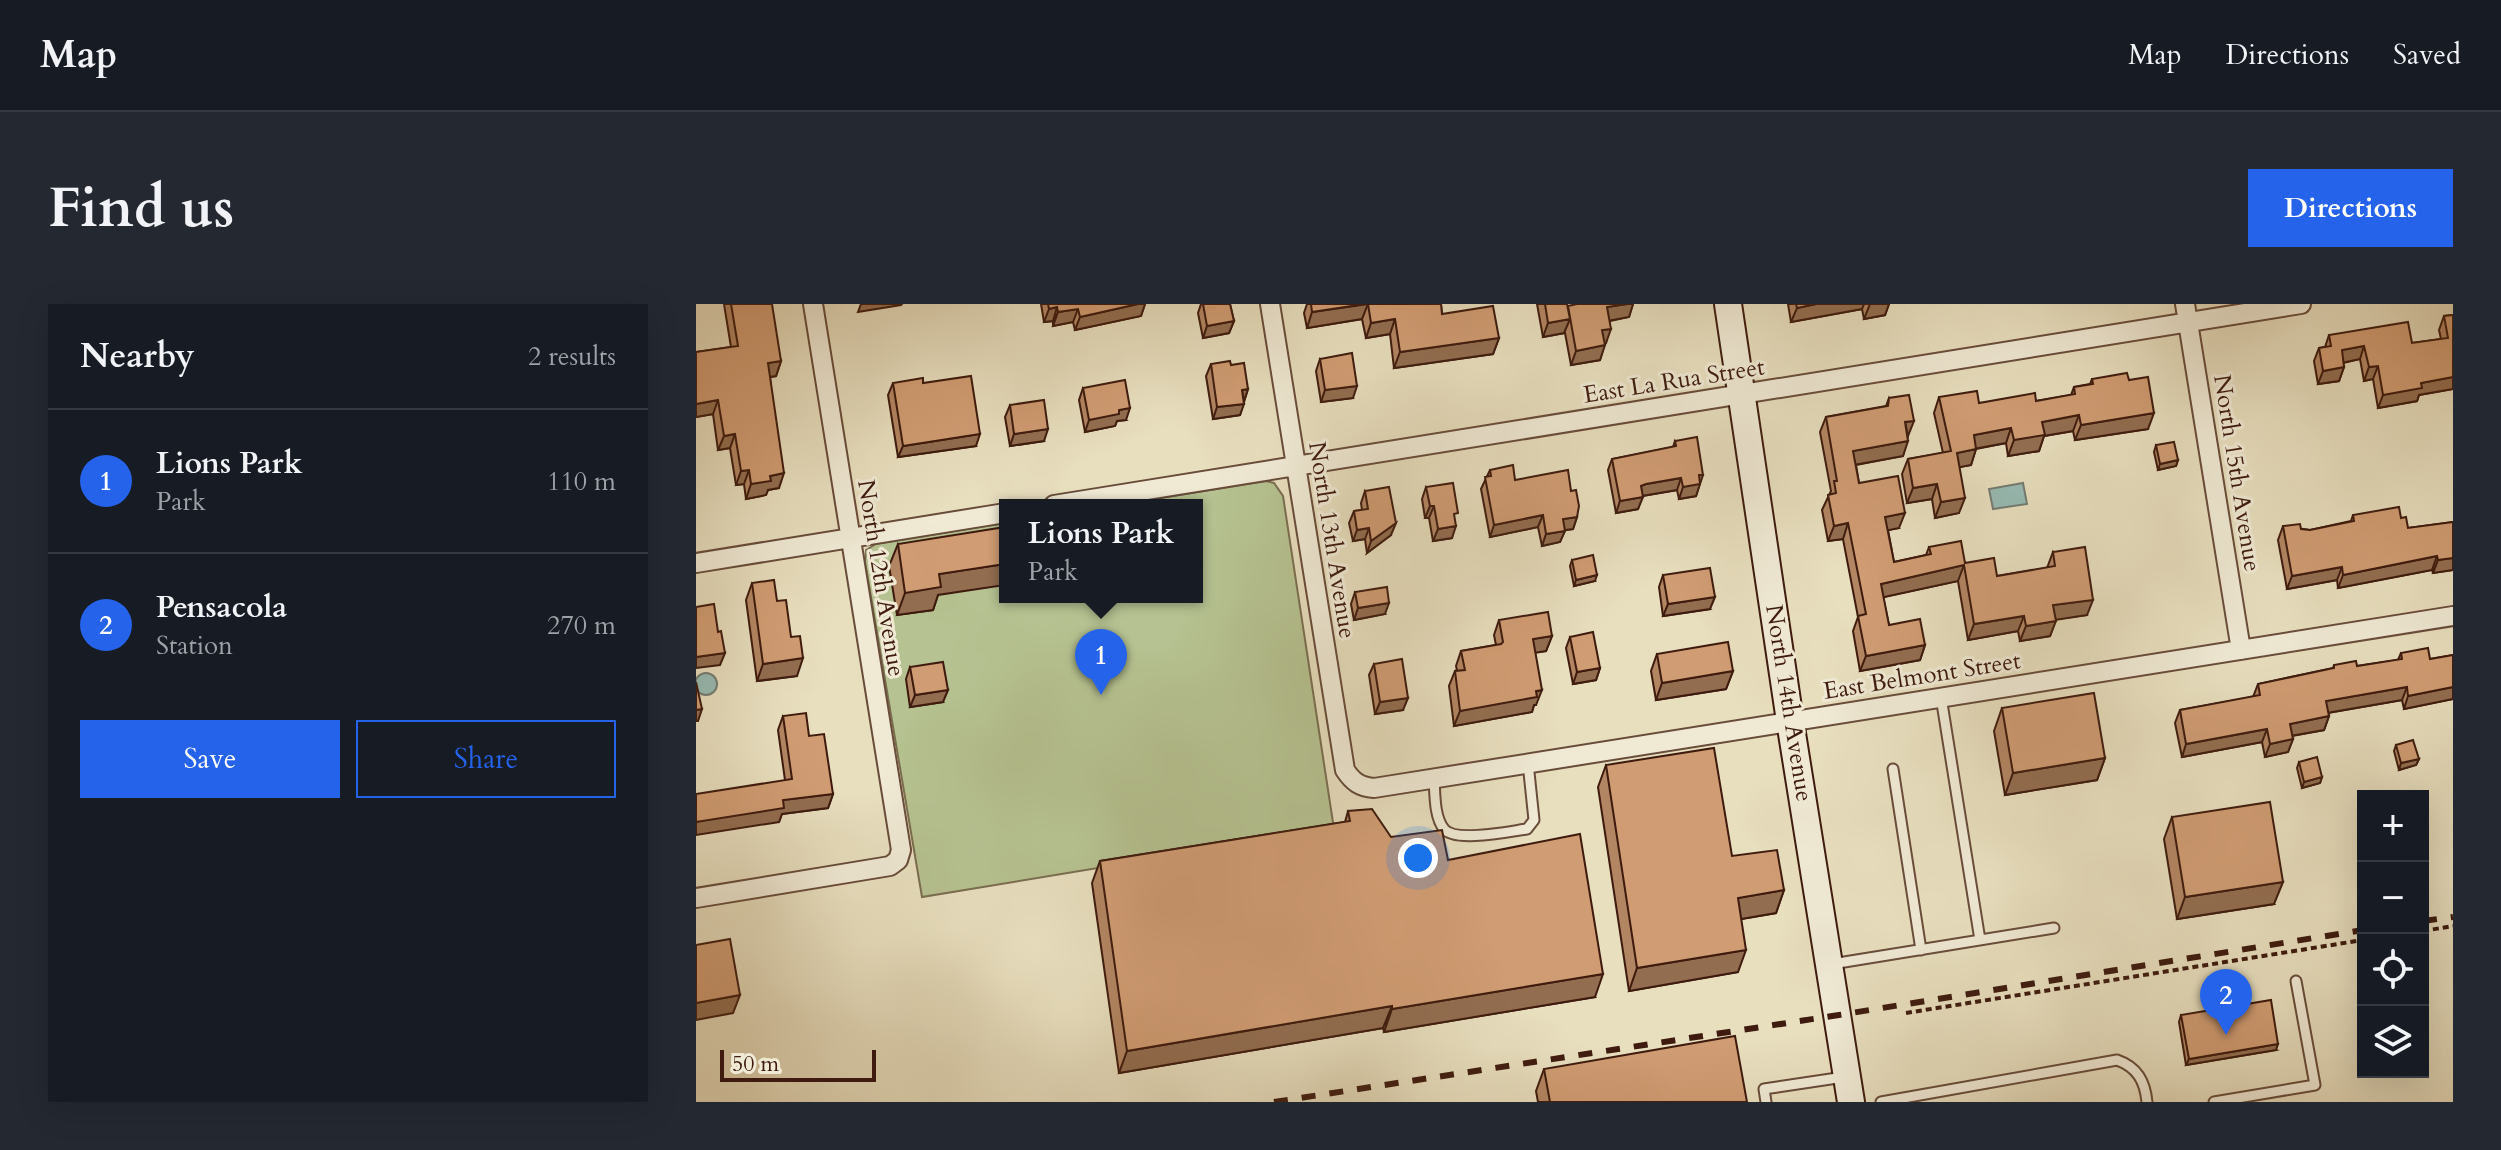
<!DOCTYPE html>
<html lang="en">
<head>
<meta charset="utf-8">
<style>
	body { margin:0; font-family:Cardo,serif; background:#242831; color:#f1f3f6 }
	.controls { position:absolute; right:24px; bottom:24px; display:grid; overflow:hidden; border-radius:0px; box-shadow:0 8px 32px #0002 }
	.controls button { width:72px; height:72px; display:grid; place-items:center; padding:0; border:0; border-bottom:2px solid #363941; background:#171b24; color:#f1f3f6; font:40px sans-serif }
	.scale { position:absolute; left:24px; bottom:20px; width:156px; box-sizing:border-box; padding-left:8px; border:4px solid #3e1b0e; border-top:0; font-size:22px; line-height:28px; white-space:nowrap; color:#3e1b0e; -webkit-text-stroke:6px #f0ead5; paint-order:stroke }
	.you { position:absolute; left:722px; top:554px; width:28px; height:28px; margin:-20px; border:6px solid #fff; border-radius:50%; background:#1a73e8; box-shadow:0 0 0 12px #1a73e833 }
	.badge { display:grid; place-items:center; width:52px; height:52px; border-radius:50%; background:#2563eb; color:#fff; font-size:26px; font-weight:700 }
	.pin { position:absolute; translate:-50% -66px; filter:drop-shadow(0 2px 4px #0008) }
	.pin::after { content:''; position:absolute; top:42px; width:28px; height:24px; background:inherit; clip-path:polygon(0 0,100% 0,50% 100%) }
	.popup { position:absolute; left:303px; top:195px; width:204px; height:104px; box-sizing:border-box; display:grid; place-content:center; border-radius:0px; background:#171b24; filter:drop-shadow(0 2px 6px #0005); font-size:26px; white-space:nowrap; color:#9ea1a6 }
	.popup b { font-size:30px; color:#f1f3f6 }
	.popup::after { content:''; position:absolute; left:50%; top:100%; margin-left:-16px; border:16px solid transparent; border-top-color:#171b24 }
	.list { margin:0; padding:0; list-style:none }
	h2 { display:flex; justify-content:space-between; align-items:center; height:104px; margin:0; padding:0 32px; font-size:34px }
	h2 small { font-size:26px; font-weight:400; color:#9ea1a6 }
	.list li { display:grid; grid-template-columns:52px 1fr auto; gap:24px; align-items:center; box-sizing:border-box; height:144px; padding:0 32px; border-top:2px solid #363941 }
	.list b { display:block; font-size:30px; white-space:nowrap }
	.list p { margin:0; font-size:26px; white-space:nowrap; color:#9ea1a6 }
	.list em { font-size:26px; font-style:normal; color:#9ea1a6 }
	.actions { display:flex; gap:16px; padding:24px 32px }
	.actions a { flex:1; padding:18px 0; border:2px solid #2563eb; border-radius:0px; text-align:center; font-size:28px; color:#2563eb }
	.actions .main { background:#2563eb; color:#fff }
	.icon { flex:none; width:44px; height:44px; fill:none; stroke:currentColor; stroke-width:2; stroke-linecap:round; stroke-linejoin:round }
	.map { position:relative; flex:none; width:1757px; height:798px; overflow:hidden; border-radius:0px }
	header { display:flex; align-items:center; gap:48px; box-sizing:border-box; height:112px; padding:0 40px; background:#171b24; border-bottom:2px solid #363941 }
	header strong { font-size:38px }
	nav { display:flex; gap:44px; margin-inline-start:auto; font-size:28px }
	.intro { display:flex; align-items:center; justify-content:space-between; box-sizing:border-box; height:192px; padding:0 48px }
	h1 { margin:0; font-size:56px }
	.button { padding:20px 36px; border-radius:0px; background:#2563eb; color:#fff; font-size:28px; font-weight:700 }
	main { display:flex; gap:48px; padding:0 48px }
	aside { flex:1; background:#171b24; border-radius:0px; box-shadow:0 8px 32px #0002 }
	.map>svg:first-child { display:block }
</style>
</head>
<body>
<header>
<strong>Map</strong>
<nav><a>Map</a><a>Directions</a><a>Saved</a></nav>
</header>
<div class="intro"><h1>Find us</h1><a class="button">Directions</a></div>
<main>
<aside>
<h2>Nearby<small>2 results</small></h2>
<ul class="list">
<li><span class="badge">1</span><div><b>Lions Park</b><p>Park</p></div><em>110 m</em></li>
<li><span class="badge">2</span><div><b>Pensacola</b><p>Station</p></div><em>270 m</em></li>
</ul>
<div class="actions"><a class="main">Save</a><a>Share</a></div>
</aside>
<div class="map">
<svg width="1757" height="798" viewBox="0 0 1757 798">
	<rect width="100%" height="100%" fill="#e8dfbf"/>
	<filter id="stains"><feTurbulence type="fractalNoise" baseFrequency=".0025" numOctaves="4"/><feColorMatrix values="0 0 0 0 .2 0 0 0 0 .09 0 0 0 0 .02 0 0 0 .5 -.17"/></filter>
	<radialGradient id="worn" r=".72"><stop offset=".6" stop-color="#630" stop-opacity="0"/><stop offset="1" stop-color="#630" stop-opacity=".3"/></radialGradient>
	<path fill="#b6c291" stroke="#7a6e50" stroke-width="2" d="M570 177 578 179 587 192 638 525 226 593 169 258 170 246 180 240 309 219V293H501V201H421Z"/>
	<path fill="#97bcb5" stroke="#737c72" stroke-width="2" d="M1327 179 1331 200 1297 205 1293 185Z
		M-1 380a11 11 0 1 1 22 0a11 11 0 1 1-22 0Z"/>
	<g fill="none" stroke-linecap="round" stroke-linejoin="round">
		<g stroke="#684c3a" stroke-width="13">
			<path id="lane" d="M1245 393 1284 636
				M1197 465 1225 646
				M738 474C739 489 738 513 748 525 759 539 815 527 831 525L838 516 832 459
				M1136 660 1358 624
				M1070 798 1068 785 1148 773
				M1185 798 1421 756C1441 763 1449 777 1451 798
				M1518 798 1619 781 1600 677"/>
		</g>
		<g stroke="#684c3a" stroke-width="22">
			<path id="street" d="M574 0 649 466C657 478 664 483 678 484L1757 312
				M1489 0 1545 346
				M358 201 1605 0
				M0 259 309 209
				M0 594 194 562 202 556 205 546 117 0"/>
		</g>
		<g stroke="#3e1b0e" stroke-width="30">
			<path id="secondary" d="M1032 0 1094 417 1155 798"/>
		</g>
		<path stroke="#3e1b0e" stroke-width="4" stroke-dasharray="6 4" stroke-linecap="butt" d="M1727 627 1757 622
			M1210 709 1667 636"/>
		<use href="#lane" stroke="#f0ead5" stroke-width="9"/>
		<use href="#street" stroke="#f0ead5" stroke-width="18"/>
		<use href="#secondary" stroke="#f0ead5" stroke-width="26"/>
		<path stroke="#3e1b0e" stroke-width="6" stroke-dasharray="14 14" stroke-linecap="butt" d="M1727 617 1757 613
			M578 798 1143 711 1667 626"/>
	</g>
	<path fill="#b38663" stroke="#3e1b0e" stroke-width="2" d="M28 0H66L85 57 80 72 74 73 83 184 72 186 70 191 50 195 48 180 40 181 34 144 22 146 17 110 0 113V48L35 43Z
		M345 0H449L445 12 379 26 377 18 357 22V17L348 18Z
		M505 0H534L538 17 533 29 507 34 502 9Z
		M611 0H745L746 10 803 34 797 50 698 64 694 30 670 34 666 15 611 24 608 9Z
		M841 0H871V3L881 0H937L933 13 914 17 910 39H909L904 56 875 61 869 29 847 33Z
		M1092 0H1193L1189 11 1168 15 1166 5 1095 18Z
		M1757 11V85L1723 91 1721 97 1682 104 1677 75 1668 77 1664 55 1647 59 1648 63 1643 77 1622 80 1618 57 1623 44 1629 43 1633 31 1716 39 1745 35 1743 26 1748 12Z
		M624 55 657 94 625 98 620 67Z
		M515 60 535 61 552 85 544 111 517 115 510 72Z
		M1396 75 1433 76 1452 125 1379 136 1377 127 1348 132 1343 147 1312 152 1310 139 1280 145 1275 161 1263 163V209L1239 214 1236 195 1211 199 1206 170 1212 155 1247 149 1238 109 1243 93 1283 99 1340 97 1375 91 1378 83 1394 80Z
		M197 79H227L280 142 202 153 192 91Z
		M387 84 430 116 421 117 419 122 389 128 383 96Z
		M1193 94 1212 132 1207 152 1160 161 1163 179 1203 224 1192 226 1198 258 1230 251 1233 243 1301 272 1351 264 1357 248 1391 311 1360 315 1354 332 1324 337 1322 327 1272 336 1262 277 1187 293 1193 321 1229 341 1224 356 1164 367 1157 327 1162 313 1147 235 1132 237 1126 206 1135 187 1124 128 1130 113 1190 102Z
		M314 101 348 137 314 142 309 113Z
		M979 137 1004 179 1000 192 983 195 981 186 946 192 942 205 920 209 912 166 916 155 977 143Z
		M1460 141 1482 156 1480 162 1462 166 1458 148Z
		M794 166 819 176 881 213 877 225 869 226 864 238 846 242 842 223 794 233 785 185Z
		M730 183 759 217 756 234 737 237 733 214H729L726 195Z
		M669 187 695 231 671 249 669 235 657 237 653 219 658 207 666 206 665 199Z
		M1657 211 1705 214 1712 224 1757 218V266L1737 269 1736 266 1642 284 1641 276 1591 285 1582 236 1587 222 1614 226 1655 217Z
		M202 240 242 291 237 306 201 311 193 262Z
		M876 256 899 277 878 282 874 262Z
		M967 271 1014 305 967 312 963 283Z
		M56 279 81 297 101 372 61 377 50 296Z
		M659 288 689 310 658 316 655 300Z
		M803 316 856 332 850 347 839 348 840 401H838L836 408 758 422 753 382 759 367 761 366 760 362 765 347 800 341 798 331Z
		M874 333 904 364 900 376 877 380 870 344Z
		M1705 349 1734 355 1757 351V395L1708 405 1706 396 1632 409 1633 412 1628 426 1596 432 1597 435 1592 448 1569 453 1566 438 1486 453 1479 419 1484 406 1557 393 1562 380 1637 364 1638 361 1661 362 1702 356Z
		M961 350 1037 367 1030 385 960 396 955 367Z
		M678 360 707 406 679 410 673 371Z
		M214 363 247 398 214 403 210 375Z
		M1306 404 1409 454 1401 476 1309 491 1298 427Z
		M87 412 113 432 137 490 132 504 86 510 83 518 89 476 82 426Z
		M1700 441 1723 455 1720 461 1703 466 1698 447Z
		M1603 458 1626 473 1624 479 1606 484 1601 464Z
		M910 461 1036 552 1088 586 1080 609 1045 615 1042 668 933 687 902 483Z
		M652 507 695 533 752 556 899 693 688 728 687 724 423 769 396 579 404 557 649 518Z
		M1476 513 1578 600 1481 615 1468 535Z
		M1485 711 1580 746 1490 761 1483 718Z
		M848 765 1051 798H842L840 787Z"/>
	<path fill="#926d50" stroke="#3e1b0e" stroke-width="2" d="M165 0H206L205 1 162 8Z
		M442 0H449L445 12 379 26 384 13Z
		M672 0 666 15 611 24 616 8Z
		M931 0H937L933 13 906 18 911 3Z
		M1120 0H1168L1166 5 1095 18 1101 4Z
		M1174 0H1193L1189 11 1168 15Z
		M361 3 357 17 348 18 353 5Z
		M382 5 377 18 357 22 362 8Z
		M699 15 694 30 670 34 675 19Z
		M874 15 868 29 847 33 852 19Z
		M538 17 533 29 507 34 511 22Z
		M915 25 910 39 901 41 906 26Z
		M803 34 797 50 698 64 704 48Z
		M909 41 904 56 875 61 880 47Z
		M1668 42 1664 55 1641 60 1646 46Z
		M85 57 80 72 67 74 72 59Z
		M1682 62 1677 75 1668 77 1673 63Z
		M1648 63 1643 77 1622 80 1627 67Z
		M1757 73V85L1723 91 1721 97 1682 104 1687 91 1725 79Z
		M661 82 657 94 625 98 629 86Z
		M552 85 548 97 546 86Z
		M22 96 17 110 0 113V100Z
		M548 100 544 111 517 115 521 103Z
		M434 104 430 116 421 117 419 122 389 128 393 116 423 106Z
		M1458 109 1452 125 1379 136 1385 121Z
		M1383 111 1377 127 1348 132 1343 147 1312 152 1318 136 1346 118Z
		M1218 117 1212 132 1209 118Z
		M1315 124 1310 139 1272 146 1278 131Z
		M352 125 348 137 314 142 318 130Z
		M39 130 34 144 22 146 28 132Z
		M284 130 280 142 202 153 207 142Z
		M1212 137 1207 152 1152 162 1157 147Z
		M1280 145 1275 161 1255 165 1261 149Z
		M1482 156 1480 162 1462 166 1464 160Z
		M53 166 48 180 40 181 45 167Z
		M88 169 83 184 72 186 70 191 50 195 55 180 74 172Z
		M1003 171H1007L1000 192 983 195 987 183Z
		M985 174 981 186 946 192 945 182 950 180Z
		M1241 180 1236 195 1211 199 1217 184Z
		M947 193 942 205 920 209 924 197Z
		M1269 194 1263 209 1239 214 1245 198Z
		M734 202H738L733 214H729Z
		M1209 209 1203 224 1184 228 1189 213Z
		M847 211 842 223 794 233 798 221Z
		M881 213 877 225 862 227 867 215Z
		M700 219 695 231 671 249 675 237Z
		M1152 219 1147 235 1132 237 1138 222Z
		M760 222 756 234 737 237 742 225Z
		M673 224 669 235 657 237 661 226Z
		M869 227 864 238 846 242 850 230Z
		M1741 252 1736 266 1642 284 1647 271Z
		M1757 254V266L1737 269 1742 256Z
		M309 260V281L242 291 237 306 201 311 209 289 243 270Z
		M1268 261 1262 277 1179 295 1185 280Z
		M1646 263 1641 276 1591 285 1596 272Z
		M901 271 899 277 878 282 880 276Z
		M1019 293 1014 305 967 312 972 300Z
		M1397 296 1391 311 1352 317 1357 301Z
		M693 299 689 310 658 316 662 304Z
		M1328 312 1322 327 1272 336 1278 320Z
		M1360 317 1354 332 1324 337 1330 322Z
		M856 332 850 347 832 350 837 335Z
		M1229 341 1224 356 1164 367 1170 352Z
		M29 349 24 361 0 364V353Z
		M107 354 101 372 61 377 67 360Z
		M904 364 900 376 877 380 881 368Z
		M1037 367 1030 385 960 396 966 379Z
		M1711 383 1706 396 1625 410 1630 397Z
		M1757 383V395L1708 405 1712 392Z
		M252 386 247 398 214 403 219 391Z
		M846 386 840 401H838L836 408 758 422 764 407Z
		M712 394 707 406 679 410 684 398Z
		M6 405 2 417H0V406Z
		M1633 412 1628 426 1589 433 1594 420Z
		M1571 425 1566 438 1486 453 1490 440Z
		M1597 435 1592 448 1569 453 1574 440Z
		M1409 454 1401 476 1309 491 1317 469Z
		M1723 455 1720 461 1703 466 1705 459Z
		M1626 473 1624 479 1606 484 1608 478Z
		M137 490 132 504 86 510 83 518 0 531V518L87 496Z
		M1587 578 1578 600 1481 615 1489 593Z
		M1088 586 1080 609 1034 617 1042 594Z
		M1050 646 1042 668 933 687 941 664Z
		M907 670 899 693 688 728 696 705Z
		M44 691 37 709 0 716V699Z
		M696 702 687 724 423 769 431 747Z
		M1582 740 1580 746 1490 761 1493 755Z"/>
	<path fill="#d09c73" stroke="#3e1b0e" stroke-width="2" d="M35 0H76L85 57 72 59 88 169 74 172 75 177 55 180 53 166 45 167 39 130 28 132 22 96 0 100V48L42 42Z
		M352 0H442L384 13 382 5 362 8 361 3 353 5Z
		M507 0H534L538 17 511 22Z
		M615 0H669L616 8Z
		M672 0H745L746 10 797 2 803 34 704 48 699 15 675 19Z
		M849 0H871L874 15 852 19Z
		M881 0H931L911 3 915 25 906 26 909 41 880 47 872 2Z
		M1100 0H1120L1101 4Z
		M1757 11V73L1725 79 1726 84 1687 91 1682 62 1673 63 1668 42 1646 46 1648 63 1627 67 1623 44 1635 42 1633 31 1712 18 1716 39 1752 34 1748 12Z
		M656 49 661 82 629 86 624 55Z
		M534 57 535 61 548 59 552 85 546 86 548 100 521 103 515 60Z
		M1431 69 1433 76 1452 73 1458 109 1385 121 1383 111 1346 118 1349 131 1318 136 1315 124 1278 131 1280 145 1261 149 1269 194 1245 198 1241 180 1217 184 1212 155 1255 147 1243 93 1281 87 1283 99 1339 89 1340 97 1379 90 1378 83 1397 80 1396 75Z
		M275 72 284 130 207 142 197 79 227 74V79Z
		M429 76 434 104 423 106V110L393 116 387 84Z
		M1213 91 1218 117 1209 118 1212 137 1157 147 1163 179 1202 172 1209 209 1189 213 1198 258 1235 250 1233 243 1265 237 1269 259 1298 254 1301 272 1359 262 1357 248 1389 243 1397 296 1357 301 1360 317 1330 322 1328 312 1278 320 1268 261 1185 280 1193 321 1224 315 1229 341 1170 352 1162 312 1170 310 1152 219 1138 222 1132 191 1140 189 1138 177H1141L1130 113 1192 102 1193 94Z
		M348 96 352 125 318 130 314 101Z
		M1001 133 1007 171H1003L1004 180 987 183 985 174 950 180 945 182 947 193 924 197 916 155 980 142 979 137Z
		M1478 138 1482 156 1464 160 1460 141Z
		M817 161 819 176 872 166 875 187 880 186 883 202 881 213 867 215 869 227 850 230 847 211 798 221 789 173 795 172 794 166Z
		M757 179 762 209 758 210 760 222 742 225 738 202H734L730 183Z
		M693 183 700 219 675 237 673 224 661 226 658 207 672 205 669 187Z
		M1703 203 1705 214 1710 213 1712 224 1757 218V254L1742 256 1741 252 1647 271 1646 263 1596 272 1587 222 1604 220 1605 225 1614 226 1658 217 1657 211Z
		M309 223V260L243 270 245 283 209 289 202 240Z
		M897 251 901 271 880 276 876 256Z
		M1014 264 1019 293 972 300 967 271Z
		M78 276 81 297 90 296 95 333 104 332 107 354 67 360 56 279Z
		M691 283 693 299 662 304 659 288Z
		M18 300 22 328 25 327 29 349 0 353V303Z
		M852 308 856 332 837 335 846 386 840 387 841 393 764 407 759 367 769 366 765 347 805 340 807 338 803 316Z
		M897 328 904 364 881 368 874 333Z
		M1032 338 1037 367 966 379 961 350Z
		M1732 344 1734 355 1757 351V383L1712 392 1711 383 1630 397 1633 412 1594 420 1597 435 1574 440 1571 425 1490 440 1484 406 1564 391 1562 380 1638 364V361L1660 357 1661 362 1706 355 1705 349Z
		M706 355 712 394 684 398 678 360Z
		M247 358 252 386 219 391 214 363Z
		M0 378 6 405 0 406Z
		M1398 389 1409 454 1317 469 1306 404Z
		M110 409 113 432 128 430 137 490 87 496 88 504 0 518V490L96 475 87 412Z
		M1717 436 1723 455 1705 459 1700 441Z
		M1018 444 1036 552 1081 546 1088 586 1042 594 1050 646 941 664 910 461Z
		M1621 453 1626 473 1608 478 1603 458Z
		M1574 498 1587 578 1489 593 1476 513Z
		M676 505 695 533 746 526 752 556 884 530 907 670 696 705V702L431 747 404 557 654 517 652 507Z
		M34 635 44 691 0 699V641Z
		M1575 696 1582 740 1493 755 1485 711Z
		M1039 732 1051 798H854L848 765Z"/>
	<g text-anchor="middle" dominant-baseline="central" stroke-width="6" stroke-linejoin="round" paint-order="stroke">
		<g font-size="24" fill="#3e1b0e" stroke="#f0ead5">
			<text transform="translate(978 77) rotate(-9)">East La Rua Street</text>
			<text transform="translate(1541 169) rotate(81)">North 15th Avenue</text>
			<text transform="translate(636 236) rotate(81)">North 13th Avenue</text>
			<text transform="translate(185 274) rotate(81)">North 12th Avenue</text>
			<text transform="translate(1226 372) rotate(-9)">East Belmont Street</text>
			<text transform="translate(1093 399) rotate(81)">North 14th Avenue</text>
		</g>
	</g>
	<rect width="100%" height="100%" filter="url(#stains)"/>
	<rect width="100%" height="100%" fill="url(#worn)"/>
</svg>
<div class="controls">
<button>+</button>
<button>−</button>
<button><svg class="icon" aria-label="locate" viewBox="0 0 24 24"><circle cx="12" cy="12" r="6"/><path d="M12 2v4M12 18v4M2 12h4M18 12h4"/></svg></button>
<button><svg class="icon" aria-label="layers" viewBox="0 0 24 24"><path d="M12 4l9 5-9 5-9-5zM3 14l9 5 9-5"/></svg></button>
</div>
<div class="scale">50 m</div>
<div class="you"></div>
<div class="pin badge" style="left:405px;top:391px">1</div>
<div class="popup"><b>Lions Park</b>Park</div>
<div class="pin badge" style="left:1530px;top:731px">2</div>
</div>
</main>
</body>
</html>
